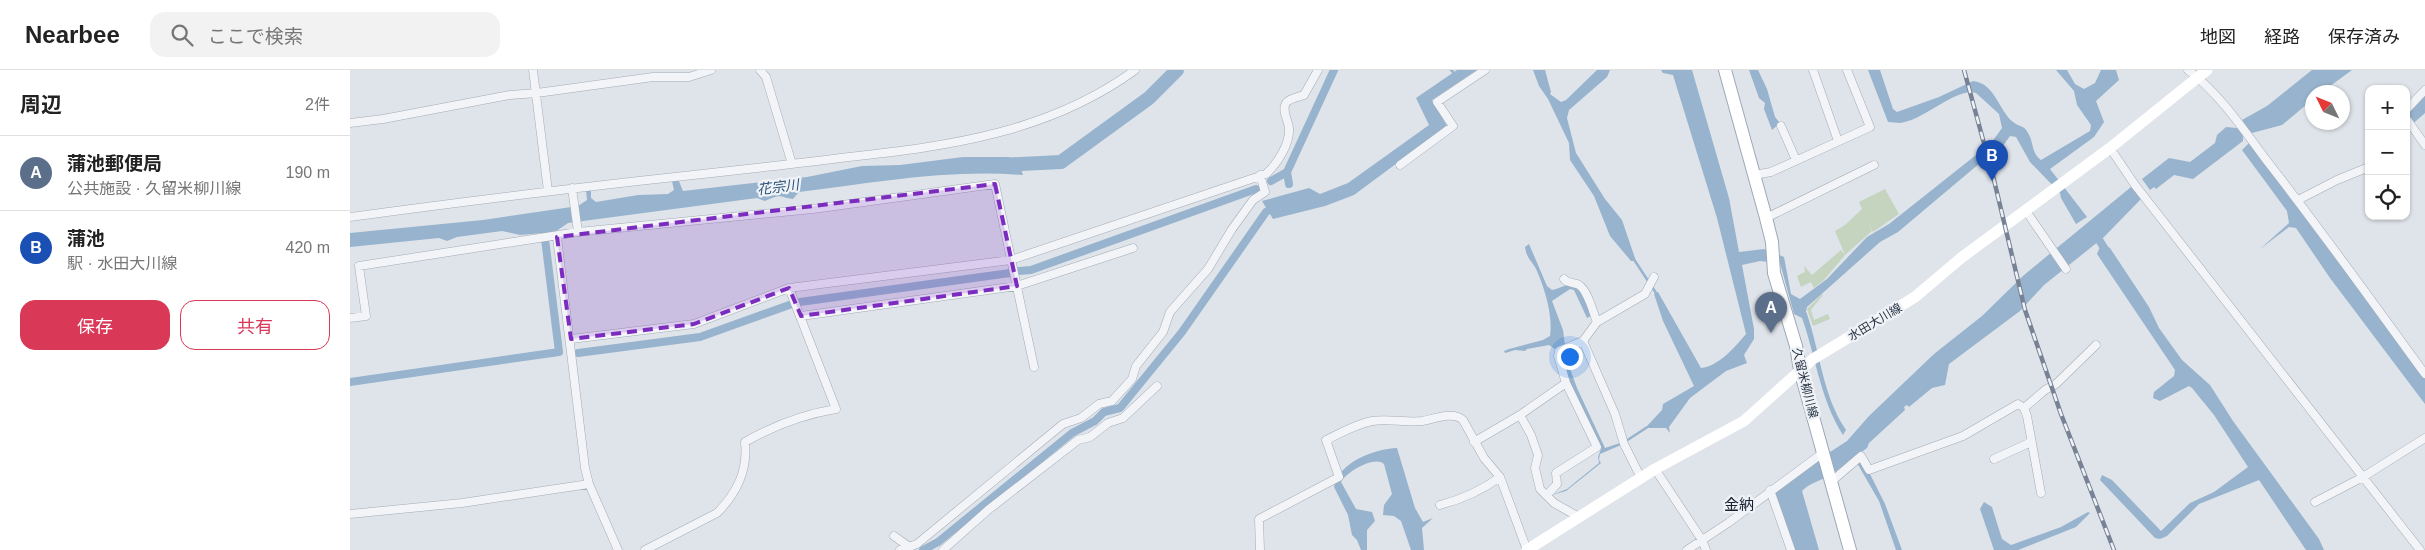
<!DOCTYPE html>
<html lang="ja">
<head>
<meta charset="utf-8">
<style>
	body { margin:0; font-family:Arial,"Noto Sans JP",sans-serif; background:#f2f2f2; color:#222 }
	.controls { position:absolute; right:15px; top:15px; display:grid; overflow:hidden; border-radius:10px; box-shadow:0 1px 4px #0004 }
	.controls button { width:45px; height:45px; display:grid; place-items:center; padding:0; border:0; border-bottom:1px solid #e0e0e0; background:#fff; color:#222; font:25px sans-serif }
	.compass { position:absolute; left:1955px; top:15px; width:45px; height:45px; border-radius:50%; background:#fff; box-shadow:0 1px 4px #0004; rotate:313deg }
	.you { position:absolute; left:1219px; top:286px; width:18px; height:18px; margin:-12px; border:4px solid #fff; border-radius:50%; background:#1a73e8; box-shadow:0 0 0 8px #1a73e833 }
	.badge { display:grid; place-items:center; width:32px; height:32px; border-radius:50%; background:#da3857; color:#fff; font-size:16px; font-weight:700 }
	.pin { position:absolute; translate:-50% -41px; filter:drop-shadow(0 1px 2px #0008) }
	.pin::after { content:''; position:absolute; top:26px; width:18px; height:15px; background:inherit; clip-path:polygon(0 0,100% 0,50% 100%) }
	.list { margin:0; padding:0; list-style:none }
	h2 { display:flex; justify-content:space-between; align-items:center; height:65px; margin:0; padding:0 20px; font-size:21px }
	h2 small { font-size:16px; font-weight:400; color:#767676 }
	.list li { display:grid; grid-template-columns:32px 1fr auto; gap:15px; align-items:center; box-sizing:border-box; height:75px; padding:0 20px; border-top:1px solid #e0e0e0 }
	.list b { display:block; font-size:19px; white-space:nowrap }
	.list p { margin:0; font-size:16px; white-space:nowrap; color:#767676 }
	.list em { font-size:16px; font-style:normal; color:#767676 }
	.actions { display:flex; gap:10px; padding:15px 20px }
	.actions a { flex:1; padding:11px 0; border:1px solid #da3857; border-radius:15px; text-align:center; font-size:18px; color:#da3857 }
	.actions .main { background:#da3857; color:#fff }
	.icon { flex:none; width:28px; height:28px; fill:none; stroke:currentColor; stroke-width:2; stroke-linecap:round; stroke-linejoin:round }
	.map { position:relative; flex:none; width:2075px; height:480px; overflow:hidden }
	header { display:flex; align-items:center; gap:30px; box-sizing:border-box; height:70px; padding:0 25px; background:#fff; border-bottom:1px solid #e0e0e0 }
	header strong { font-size:24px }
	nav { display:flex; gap:28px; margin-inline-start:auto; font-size:18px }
	.search { width:350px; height:45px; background:#f2f2f2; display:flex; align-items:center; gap:12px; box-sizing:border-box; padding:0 18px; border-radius:15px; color:#767676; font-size:19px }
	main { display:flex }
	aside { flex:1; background:#fff }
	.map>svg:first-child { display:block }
</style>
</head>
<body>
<header>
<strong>Nearbee</strong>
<div class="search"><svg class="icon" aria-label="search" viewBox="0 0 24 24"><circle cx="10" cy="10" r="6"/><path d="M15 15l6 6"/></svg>ここで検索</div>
<nav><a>地図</a><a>経路</a><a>保存済み</a></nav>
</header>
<main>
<aside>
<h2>周辺<small>2件</small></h2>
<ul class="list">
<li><span class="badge" style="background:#5c6f8a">A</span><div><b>蒲池郵便局</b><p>公共施設 · 久留米柳川線</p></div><em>190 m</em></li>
<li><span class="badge" style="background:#1a4fb4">B</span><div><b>蒲池</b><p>駅 · 水田大川線</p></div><em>420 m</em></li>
</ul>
<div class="actions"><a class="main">保存</a><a>共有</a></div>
</aside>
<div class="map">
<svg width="2075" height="480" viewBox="0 0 2075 480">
	<rect width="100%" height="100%" fill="#dfe4ea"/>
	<path fill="#c5d4bf" d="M1535 119 1549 144 1523 162 1517 149 1522 161 1495 185 1485 161 1495 155 1512 139 1509 132Z
		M1491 180 1495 185 1474 210 1464 218 1461 212 1451 217 1447 206 1455 202 1454 196 1462 205Z
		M1472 224 1473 225 1461 240 1464 250 1478 244 1480 249 1463 256 1457 239Z"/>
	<path fill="#97b3cd" d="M1107 0H1127L1082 30 1097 56 1004 125 975 136 923 149 912 131 959 118 970 124 998 113 1079 55 1066 28Z
		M1183 0H1195L1201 22 1200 24 1211 32 1216 30 1247 0H1260L1257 7 1219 40 1217 48 1226 83 1255 129 1272 150 1286 191H1281L1260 166 1244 126 1220 90 1219 73 1198 29 1189 16Z
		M1311 0H1342L1379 128 1389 182 1414 179 1434 187 1441 224 1450 229 1477 209 1517 167 1539 154 1626 85 1634 83 1652 58 1649 44 1626 23C1606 17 1573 51 1550 53 1547 53 1542 52 1538 52L1518 0H1530L1543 39 1547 42 1589 27 1623 11C1645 13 1649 41 1663 52 1669 57 1674 55 1678 63 1684 73 1681 82 1691 90L1740 61 1741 55 1727 35 1724 21 1706 0H1717L1725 14 1734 19 1745 13 1751 0H1766L1769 10 1746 31 1754 52 1744 67 1700 99 1737 147 1726 154 1711 128 1710 123 1680 92 1666 67 1660 66 1646 86 1630 93 1548 162 1530 172 1457 237 1456 241C1470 280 1472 325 1496 360L1493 365C1470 329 1466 287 1452 248L1444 244 1430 193 1410 191 1392 195 1404 259V269L1394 285 1397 293 1376 301 1340 328 1319 357 1320 363 1316 358H1299L1298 355 1312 340 1313 334 1344 316 1313 251 1304 224 1308 222 1351 298C1368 297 1386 276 1396 264L1367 148 1323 5 1313 3Z
		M1399 0H1408L1417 19 1425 47 1430 53 1422 60 1414 39 1415 33 1409 28Z
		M1962 0H2002L1972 22H1962V30L1932 55 1902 63 1900 61 1893 67V71L1843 109 1824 105 1806 119 1804 117 1800 120 1792 109 1819 88 1840 92 1865 73 1867 65 1876 57 1887 58 1894 53 1892 50 1917 36Z
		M2075 25V43L2058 58 2056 63V46Z
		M1899 73 2075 307V334L1980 208 1946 158 1939 157 1910 179 1939 153 1937 141 1892 80Z
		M613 87H658L668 90 673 105C597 99 523 113 449 122L443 129C428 127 433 123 415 131L407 128 218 153 205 162 170 165 152 161 107 167 97 171 89 168 0 177V163L133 150 228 136 237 130 236 120 241 119V128L246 132 288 125 318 124 324 120 322 111 328 109 333 121 457 107 512 96 550 95Z
		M1781 117 1784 118 1791 129 1754 167 1694 215 1670 241 1599 294 1595 315 1582 318 1559 337 1557 335 1554 337 1555 340 1519 373 1517 378C1504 387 1492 398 1479 406 1468 412 1461 412 1452 421L1469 480H1445L1425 422 1460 395 1497 371 1519 346 1584 284 1632 246 1674 205Z
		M1179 174 1197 216 1202 220C1208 219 1212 216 1218 215 1233 215 1237 234 1241 246L1237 248 1224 220 1220 219 1202 231 1213 260 1215 275 1206 280 1199 275 1177 279 1175 281 1165 280 1155 283 1154 281 1159 279 1193 270 1200 266C1203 245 1195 220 1187 201 1182 190 1177 190 1175 177Z
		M1756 176 1760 178 1799 237 1809 258 1832 290 1860 315 1883 351 1969 469 1974 480H1956L1909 410 1849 434 1817 466 1810 469 1805 468 1750 410 1752 405 1762 410 1811 461 1840 433 1864 422 1898 397 1864 345 1842 318 1839 316 1810 331 1803 328 1804 322 1824 306 1825 300 1747 184 1750 177Z
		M1214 282 1227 318 1255 378 1270 373 1271 375 1250 384 1249 390 1251 393 1216 421 1202 425 1217 419 1249 393 1248 387 1251 379 1220 314 1214 294 1217 293Z
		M1047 378 1065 438 1073 452 1083 448 1072 458 1074 480H1061L1051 451 1044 446 1033 445 1034 435 1042 424 1034 394C1025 385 996 402 991 412L1006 439 1022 442 1025 451 1017 460V480H1011L1007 470 1002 465 998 445 984 417C989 392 1024 379 1047 378Z
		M1513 390 1535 434 1552 480H1546L1529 431 1507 393Z
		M1634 432 1642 437 1652 469 1661 475 1711 457 1738 442 1740 443 1726 457 1668 480H1644L1630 439Z"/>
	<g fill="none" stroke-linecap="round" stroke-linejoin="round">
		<path stroke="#97b3cd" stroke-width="2.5" d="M1101 0 1103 2
			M1285 191 1306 223
			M1276 371 1299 356"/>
		<path stroke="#97b3cd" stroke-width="8" d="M921 111 937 102
			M939 114 937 102 984 0
			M1744 162 1758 184
			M669 201 681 200 906 119
			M450 232 660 203
			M228 283 350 267 442 234
			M0 312 209 282 194 161
			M573 480 588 472 722 363 745 351 754 342 770 338 832 262 916 142 926 135"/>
		<path stroke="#97b3cd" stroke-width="14" d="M650 95 711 92 799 28 827 0"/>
		<g stroke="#a4abb4" stroke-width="9">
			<path id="street" d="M183 0 198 121
				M410 0 416 7 442 94
				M1463 0 1488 71
				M1838 0C1870 24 1893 59 1917 91 1972 161 2023 233 2075 304
				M2056 40 2075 20
				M2056 48 2075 75
				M0 53 33 49 160 25 187 23 303 7H339L361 0
				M1431 56 1446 90
				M1760 78 1785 115 2070 480
				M1050 95 1103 56 1087 32 1135 0
				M1404 105 1421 102 1520 57 1497 0
				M222 118 228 162
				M1948 130 1987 110 2019 97
				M1676 141 1716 199
				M0 147C111 132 222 118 334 106 389 100 444 94 499 87 600 76 700 62 785 0
				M1416 148 1524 95
				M207 167 235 398 239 414 268 480
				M1214 209C1218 214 1224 212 1229 215 1238 221 1243 242 1247 252
				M451 246 667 216 783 178
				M0 248 16 246 9 196 228 162 463 139 645 114 684 297
				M221 269 344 254 439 218 661 190 916 104C927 94 940 74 939 59 939 51 931 41 936 33 939 28 949 27 954 25L968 0
				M1233 271 1247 252 1295 224 1304 207
				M1674 338 1695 320 1706 314 1746 275
				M1170 345 1181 365 1188 385 1185 398 1190 419 1204 433 1229 447
				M1124 372 1170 345 1216 313 1208 286 1209 281 1233 271 1265 344 1274 374 1291 408
				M1644 389 1681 372
				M1305 399 1352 470 1356 480
				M1482 411 1511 386 1519 400 1613 366 1668 334 1674 338 1677 346 1691 423
				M1420 420 1441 480
				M1197 425 1207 414 1206 403 1247 377 1216 313
				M1965 432 2013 407 2075 368
				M1090 435C1113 429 1131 421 1150 407
				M0 444 112 433 239 414
				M544 466 558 476 559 479
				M295 480 367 443C387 423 398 401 395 372 423 356 455 344 486 339L439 218
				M550 480 567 474 713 354 731 348 749 334 762 331 782 309 786 296 813 262 820 242 858 199 882 159 903 130 915 122 910 105
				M593 480 638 440 728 370 740 367 758 353 773 348 807 316
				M910 480 909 449 989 407 976 370C991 363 1006 354 1022 351 1038 348 1056 353 1072 351 1084 349 1103 341 1113 350L1134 388 1150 407 1177 480
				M1337 480 1378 453 1474 382"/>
		</g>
		<g stroke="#9da8b7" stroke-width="14">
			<path id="primary" d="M1375 0 1416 148 1422 172 1424 203 1446 276 1450 300 1500 480"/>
		</g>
		<use href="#street" stroke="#f2f4f8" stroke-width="8"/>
		<path stroke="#fff" stroke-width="11" d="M1177 480 1305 399 1394 351 1463 289 1565 227 1611 188 1760 78 1857 0"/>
		<use href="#primary" stroke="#fff" stroke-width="12"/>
		<g stroke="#778395" stroke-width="4.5">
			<path id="rail" d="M1614 0 1644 110 1675 240 1711 344 1764 480"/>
		</g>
		<use href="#rail" stroke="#eff3f7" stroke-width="2.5" stroke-dasharray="8" stroke-linecap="butt"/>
	</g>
	<path fill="#7b2cbf" fill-opacity="0.2" stroke="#7b2cbf" stroke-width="4" stroke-dasharray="10 6" stroke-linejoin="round" d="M645 114 667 216 451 246 439 218 344 254 221 269 207 167Z"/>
	<g text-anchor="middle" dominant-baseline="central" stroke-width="4.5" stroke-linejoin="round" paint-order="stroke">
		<g font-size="12" fill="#263242" stroke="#eff3f7">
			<text transform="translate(1525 252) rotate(-31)">水田大川線</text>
			<text transform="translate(1455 313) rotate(76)">久留米柳川線</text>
		</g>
		<g font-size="14" font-style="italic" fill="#2d527a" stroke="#eff3f7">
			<text transform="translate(428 117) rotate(-7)">花宗川</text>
		</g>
		<g font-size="15" fill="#192333" stroke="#eff3f7">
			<text x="1389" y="434">金納</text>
		</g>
	</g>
</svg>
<div class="controls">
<button>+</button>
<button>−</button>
<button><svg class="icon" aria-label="locate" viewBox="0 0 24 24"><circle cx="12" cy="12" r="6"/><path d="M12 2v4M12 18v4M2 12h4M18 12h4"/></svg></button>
</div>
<svg class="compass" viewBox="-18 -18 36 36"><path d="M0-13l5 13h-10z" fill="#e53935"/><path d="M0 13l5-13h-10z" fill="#767676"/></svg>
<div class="you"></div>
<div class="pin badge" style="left:1421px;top:263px;background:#5c6f8a">A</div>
<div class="pin badge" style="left:1642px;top:111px;background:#1a4fb4">B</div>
</div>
</main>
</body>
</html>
